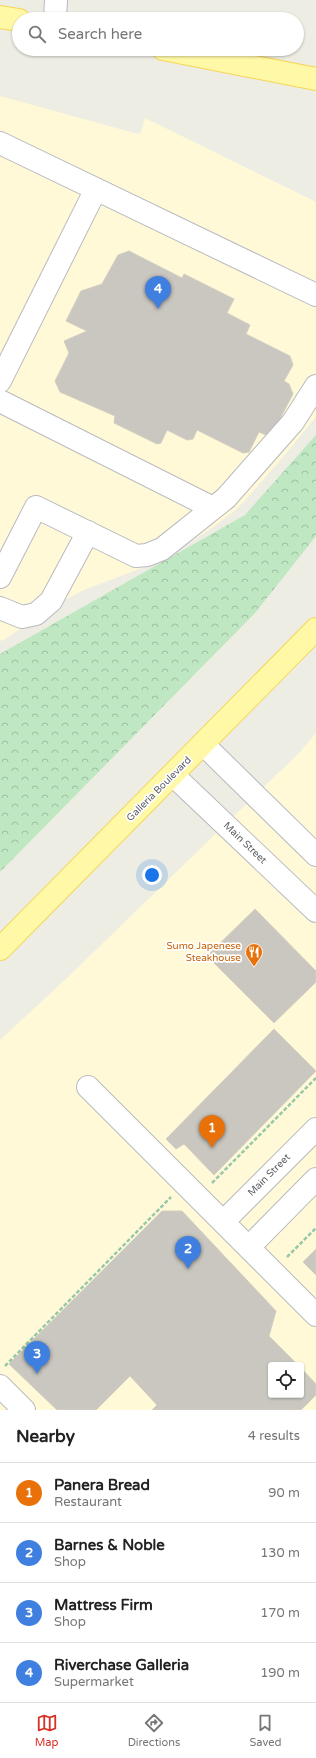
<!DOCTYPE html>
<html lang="en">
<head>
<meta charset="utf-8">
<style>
	body { margin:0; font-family:"Varela Round",sans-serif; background:#f2f2f2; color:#222 }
	.controls { position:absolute; right:12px; bottom:12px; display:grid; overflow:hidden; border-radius:4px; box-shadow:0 1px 3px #0004 }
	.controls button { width:36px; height:36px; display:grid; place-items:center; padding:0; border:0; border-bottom:1px solid #e0e0e0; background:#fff; color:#222; font:20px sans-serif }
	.you { position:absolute; left:152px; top:875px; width:14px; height:14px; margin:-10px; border:3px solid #fff; border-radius:50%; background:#1a73e8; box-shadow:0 0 0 6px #1a73e833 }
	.badge { display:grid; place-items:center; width:26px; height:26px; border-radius:50%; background:#d93025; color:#fff; font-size:13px; font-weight:700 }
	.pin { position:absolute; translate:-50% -33px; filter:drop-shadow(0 1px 2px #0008) }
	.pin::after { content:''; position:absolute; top:21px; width:14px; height:12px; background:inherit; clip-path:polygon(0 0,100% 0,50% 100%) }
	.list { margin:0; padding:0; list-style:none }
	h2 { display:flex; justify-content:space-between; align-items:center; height:52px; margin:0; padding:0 16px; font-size:17px }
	h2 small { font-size:13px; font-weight:400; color:#767676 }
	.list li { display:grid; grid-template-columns:26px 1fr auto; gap:12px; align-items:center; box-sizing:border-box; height:60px; padding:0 16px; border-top:1px solid #e0e0e0 }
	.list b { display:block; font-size:15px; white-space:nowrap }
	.list p { margin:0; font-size:13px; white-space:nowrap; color:#767676 }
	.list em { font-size:13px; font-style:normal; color:#767676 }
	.icon { flex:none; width:22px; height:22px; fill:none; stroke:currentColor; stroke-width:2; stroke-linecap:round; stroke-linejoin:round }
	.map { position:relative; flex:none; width:316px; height:1410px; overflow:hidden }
	.search { position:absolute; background:#fff; box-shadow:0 1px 3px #0004; left:12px; right:12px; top:12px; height:44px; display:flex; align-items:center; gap:10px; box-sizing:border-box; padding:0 14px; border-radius:22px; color:#767676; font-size:15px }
	.sheet { height:292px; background:#fff }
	nav { display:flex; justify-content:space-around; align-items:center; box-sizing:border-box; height:56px; border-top:1px solid #e0e0e0; background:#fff; font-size:11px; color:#767676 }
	nav a { display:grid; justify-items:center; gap:2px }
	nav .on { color:#d93025 }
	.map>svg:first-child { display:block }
</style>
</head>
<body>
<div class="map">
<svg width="316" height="1410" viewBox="0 0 316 1410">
	<defs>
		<pattern id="forest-crowns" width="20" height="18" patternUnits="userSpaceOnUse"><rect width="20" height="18" fill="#bee7c2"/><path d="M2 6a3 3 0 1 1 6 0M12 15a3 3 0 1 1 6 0" fill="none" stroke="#9dbea1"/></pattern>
	</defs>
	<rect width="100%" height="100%" fill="#eeede3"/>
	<path fill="#fff9d8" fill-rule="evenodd" d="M0 96 138 134 141 132 145 118 316 202V416L315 418 284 456 238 508 216 525 177 551 152 564 84 590 59 603 2 641 0 640Z
		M316 733V1410H0V1040L68 977 300 752ZM271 1365H301V1395H271Z"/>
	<path fill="url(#forest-crowns)" d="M316 435V536L255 613 0 872V654L245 515Z"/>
	<path fill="#c9c7c0" stroke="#d3cfc1" d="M129 251 182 278 184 274 234 299 227 313 250 325 246 334 290 356 293 365 284 381 289 384 293 394 272 434 268 436 259 432 249 452 243 453 197 430 193 439 187 440 167 430 161 443 157 444 114 423 115 416 60 392 55 381 69 353 64 341 87 331 66 321 81 291 102 284 118 255Z
		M255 909 316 971V982L274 1023 207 956Z
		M274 1029 316 1071 214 1175 184 1144 176 1149 166 1139Z
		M162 1211H182L276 1311 269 1336 298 1365H271V1395H301V1368L316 1384V1395L301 1410H152L157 1405 130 1376 96 1410H57L9 1364Z
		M316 1249V1275L303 1262Z"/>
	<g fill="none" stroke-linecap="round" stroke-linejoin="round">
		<g stroke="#b8bac0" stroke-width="24">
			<path id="minor" d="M55 19 56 0
				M0 143 316 295
				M0 381 96 189
				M0 401 213 508
				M0 577 36 507 136 556 147 555 162 549 226 498 293 422 316 386
				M0 608 22 617 36 614 51 601 88 532
				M203 744 316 855
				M173 775 316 911
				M88 1087 316 1315
				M223 1222 316 1129
				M249 1247 316 1179
				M0 1386 24 1410"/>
		</g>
		<g stroke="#f6d655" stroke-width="24">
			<path id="major" d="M0 17 19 20
				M163 49 316 79
				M0 949 316 629"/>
		</g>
		<path stroke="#97c8a9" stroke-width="2.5" stroke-dasharray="4 2" stroke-linecap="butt" d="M212 1183 316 1078
			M287 1257 316 1228
			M5 1366 171 1197"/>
		<use href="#minor" stroke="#fff" stroke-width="22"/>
		<use href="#major" stroke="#fff8a7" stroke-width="22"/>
	</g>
	<defs>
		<g id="restaurant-pin" transform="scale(0.9)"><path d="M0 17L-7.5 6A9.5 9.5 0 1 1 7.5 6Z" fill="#e8710a" stroke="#fff"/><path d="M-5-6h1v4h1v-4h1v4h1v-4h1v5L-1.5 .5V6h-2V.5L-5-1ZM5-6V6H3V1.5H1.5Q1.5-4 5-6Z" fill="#fff"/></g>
	</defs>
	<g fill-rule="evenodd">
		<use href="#restaurant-pin" x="254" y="952"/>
	</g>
	<g text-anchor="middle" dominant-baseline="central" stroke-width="3.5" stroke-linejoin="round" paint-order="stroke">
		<g font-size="10" fill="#5b5e64" stroke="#fff">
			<text transform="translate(159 789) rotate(-45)">Galleria Boulevard</text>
			<text transform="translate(245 843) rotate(44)">Main Street</text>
			<text transform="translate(269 1175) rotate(-45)">Main Street</text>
		</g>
		<g font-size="10" fill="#c56008" stroke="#fff" text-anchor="end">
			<text x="241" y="946">Sumo Japenese<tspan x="241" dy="12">Steakhouse</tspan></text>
		</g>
	</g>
</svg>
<div class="controls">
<button><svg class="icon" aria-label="locate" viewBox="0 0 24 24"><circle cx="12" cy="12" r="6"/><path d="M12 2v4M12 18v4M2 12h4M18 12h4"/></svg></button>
</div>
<div class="you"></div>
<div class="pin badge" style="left:212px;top:1148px;background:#e8710a">1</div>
<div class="pin badge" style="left:188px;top:1269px;background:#3f7fe0">2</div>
<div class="pin badge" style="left:37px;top:1374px;background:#3f7fe0">3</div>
<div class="pin badge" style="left:158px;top:309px;background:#3f7fe0">4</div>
<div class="search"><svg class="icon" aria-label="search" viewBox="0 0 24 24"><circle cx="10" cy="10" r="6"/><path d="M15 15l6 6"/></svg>Search here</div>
</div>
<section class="sheet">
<h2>Nearby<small>4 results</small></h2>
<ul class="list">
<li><span class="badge" style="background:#e8710a">1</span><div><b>Panera Bread</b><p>Restaurant</p></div><em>90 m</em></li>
<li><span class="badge" style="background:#3f7fe0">2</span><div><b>Barnes &amp; Noble</b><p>Shop</p></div><em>130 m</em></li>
<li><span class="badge" style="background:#3f7fe0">3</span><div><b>Mattress Firm</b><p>Shop</p></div><em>170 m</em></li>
<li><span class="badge" style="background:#3f7fe0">4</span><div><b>Riverchase Galleria</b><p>Supermarket</p></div><em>190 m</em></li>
</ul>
</section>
<nav>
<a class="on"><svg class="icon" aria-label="map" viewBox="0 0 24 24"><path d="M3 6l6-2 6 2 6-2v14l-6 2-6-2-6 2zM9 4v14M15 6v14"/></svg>Map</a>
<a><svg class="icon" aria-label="directions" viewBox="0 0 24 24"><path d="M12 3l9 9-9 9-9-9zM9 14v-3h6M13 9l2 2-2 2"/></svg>Directions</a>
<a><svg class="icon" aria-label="saved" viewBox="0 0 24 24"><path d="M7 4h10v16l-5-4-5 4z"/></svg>Saved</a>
</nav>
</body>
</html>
